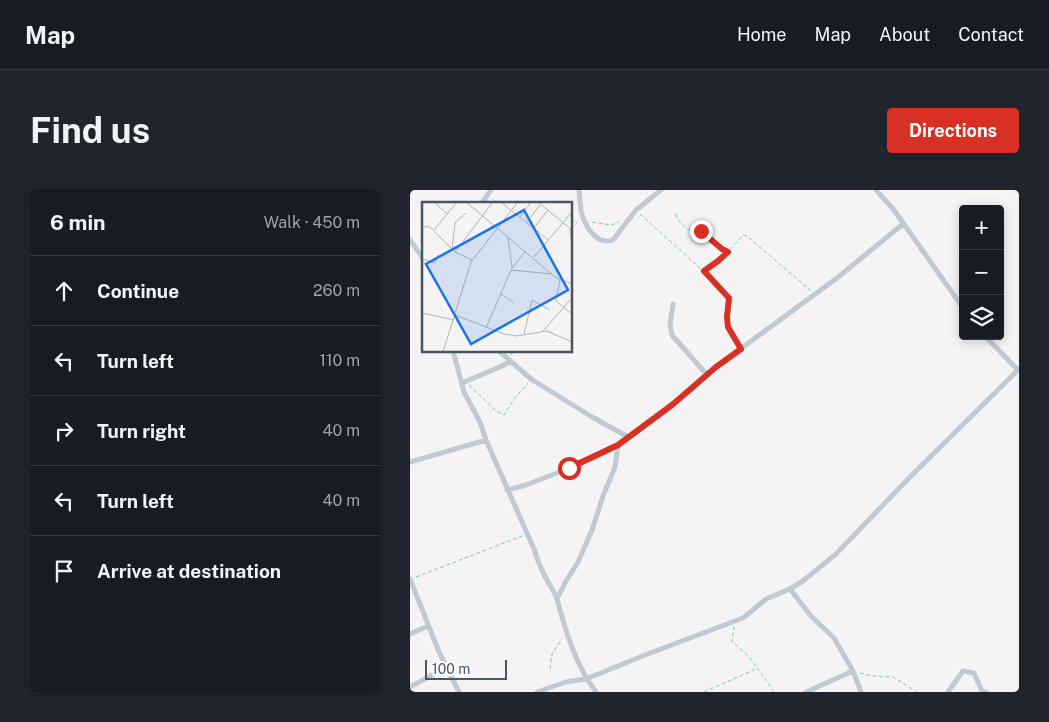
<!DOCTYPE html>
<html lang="en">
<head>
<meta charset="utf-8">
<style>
	body { margin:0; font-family:"Public Sans",sans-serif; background:#20242c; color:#f1f3f6 }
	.controls { position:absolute; right:15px; top:15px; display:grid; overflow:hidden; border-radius:5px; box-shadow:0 2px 12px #0003 }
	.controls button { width:45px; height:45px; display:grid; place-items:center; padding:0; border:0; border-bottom:1px solid #363941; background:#171b24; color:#f1f3f6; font:25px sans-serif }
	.scale { position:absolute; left:15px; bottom:12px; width:82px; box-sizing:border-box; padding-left:5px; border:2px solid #4a5661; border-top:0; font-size:14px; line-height:18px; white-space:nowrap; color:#4a5661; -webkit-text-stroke:4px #fff; paint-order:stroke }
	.stop { position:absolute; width:15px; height:15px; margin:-11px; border:4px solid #d93025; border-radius:50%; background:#fff }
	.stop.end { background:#d93025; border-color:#fff; box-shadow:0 1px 5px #0008 }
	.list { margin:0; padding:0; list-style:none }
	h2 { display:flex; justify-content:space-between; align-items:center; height:65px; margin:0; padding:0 20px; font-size:21px }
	h2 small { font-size:16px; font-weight:400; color:#9ea1a6 }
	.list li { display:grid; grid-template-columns:32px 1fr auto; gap:15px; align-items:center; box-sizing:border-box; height:70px; padding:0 20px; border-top:1px solid #363941 }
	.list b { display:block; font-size:19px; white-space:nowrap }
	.list em { font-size:16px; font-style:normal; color:#9ea1a6 }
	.icon { flex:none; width:28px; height:28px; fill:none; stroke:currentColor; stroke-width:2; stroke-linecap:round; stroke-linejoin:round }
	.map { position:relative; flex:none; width:609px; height:502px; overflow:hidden; border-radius:5px }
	header { display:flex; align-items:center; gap:30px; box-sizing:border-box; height:70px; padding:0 25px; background:#171b24; border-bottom:1px solid #363941 }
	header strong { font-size:24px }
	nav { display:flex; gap:28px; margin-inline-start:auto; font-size:18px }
	.intro { display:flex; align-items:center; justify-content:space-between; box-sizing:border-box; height:120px; padding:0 30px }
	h1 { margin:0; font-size:35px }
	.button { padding:12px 22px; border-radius:5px; background:#d93025; color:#fff; font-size:18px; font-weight:700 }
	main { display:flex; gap:30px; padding:0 30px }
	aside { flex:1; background:#171b24; border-radius:5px; box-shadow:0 2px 12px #0003 }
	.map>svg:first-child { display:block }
</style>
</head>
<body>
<header>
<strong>Map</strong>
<nav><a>Home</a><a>Map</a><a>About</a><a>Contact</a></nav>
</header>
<div class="intro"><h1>Find us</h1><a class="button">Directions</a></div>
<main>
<aside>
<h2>6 min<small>Walk · 450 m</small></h2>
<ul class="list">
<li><svg class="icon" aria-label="ahead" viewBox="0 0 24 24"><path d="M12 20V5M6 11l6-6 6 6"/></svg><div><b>Continue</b></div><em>260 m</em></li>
<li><svg class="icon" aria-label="left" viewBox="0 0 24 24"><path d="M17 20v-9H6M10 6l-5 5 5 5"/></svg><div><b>Turn left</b></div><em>110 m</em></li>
<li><svg class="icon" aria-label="right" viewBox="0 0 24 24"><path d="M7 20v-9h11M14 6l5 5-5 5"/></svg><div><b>Turn right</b></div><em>40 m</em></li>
<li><svg class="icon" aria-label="left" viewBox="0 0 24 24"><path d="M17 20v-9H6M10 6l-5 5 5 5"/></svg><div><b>Turn left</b></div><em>40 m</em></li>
<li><svg class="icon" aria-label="arrive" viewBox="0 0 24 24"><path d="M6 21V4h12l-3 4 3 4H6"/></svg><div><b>Arrive at destination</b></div></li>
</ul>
</aside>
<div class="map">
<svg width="609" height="502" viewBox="0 0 609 502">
	<rect width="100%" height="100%" fill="#f5f3f3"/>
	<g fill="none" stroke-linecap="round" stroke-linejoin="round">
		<path stroke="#7ad0a6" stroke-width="1" stroke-dasharray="4 2.5" stroke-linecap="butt" d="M82 9 90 14
			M230 24 290 78
			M265 24C268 31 276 40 284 41L287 39 315 61H319L333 45 337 46 401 101
			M161 31H168
			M182 32 201 35 209 32
			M161 39 167 33
			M298 79 317 62
			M101 165 103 161
			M59 195 86 221 94 225 104 209 118 193
			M6 387 112 346
			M324 436 322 451 341 469 364 502
			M140 479 142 464 152 449
			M450 483 463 486 483 487 507 502
			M294 502 348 478"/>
		<path stroke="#c1cad2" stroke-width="5" d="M169 0C170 7 170 14 171 20 174 35 186 56 203 50L226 20 251 0
			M466 0 484 20 553 118
			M71 14 81 0
			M0 50 14 70
			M294 81 319 108 317 127 318 137 331 159
			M263 114 260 135 262 145 297 185
			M575 146 608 180
			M43 161 54 202 70 232 76 250 124 359C127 369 131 379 136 388 139 395 145 402 147 409 156 442 165 474 186 502
			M89 161 121 189 182 227 218 247
			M52 193 92 176 101 171
			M0 272 76 250
			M97 300 116 295 147 283 184 268 208 255 275 205 306 177 427 88 493 34
			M0 389 29 462 49 502
			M380 399 401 426 424 448 443 481 451 502
			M147 409 156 391 168 372 182 340 193 306 205 277 208 255
			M0 444 18 436
			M0 497 37 477
			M127 502 156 492 176 489 235 465 333 428 356 409 380 399 393 391 426 364 500 287 609 179
			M396 502 443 481
			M538 502 553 481 564 483 572 501 576 502"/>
	</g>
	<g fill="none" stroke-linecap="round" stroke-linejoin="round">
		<path stroke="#d93025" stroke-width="6" d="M159 278 208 255 262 215 306 177 331 159 318 137 317 127 319 108 294 81 308 71 318 62 312 59 291 41"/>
	</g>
	<g transform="translate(12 12)">
		<rect width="150" height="150" fill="#f5f3f3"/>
		<path fill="none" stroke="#b1b4b9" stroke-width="1" d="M12 0 25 12M44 0 133 75 150 82M79 0 126 38M116 0 150 28M98 15 109 0M105 20 118 3M0 26 5 24 12 28 35 0M112 26 126 8M148 27 150 46M12 29 33 50 50 58M86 36 90 65M30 48 33 21 44 11M33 50 71 0M112 55 150 10M0 57 13 61 16 53M89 68 130 72M138 78 134 99 150 112M79 92 92 101M0 111 32 118M33 113 82 132 95 134 125 129 150 140M64 126 90 66 104 49M121 129 150 96M102 132 110 98 128 108M21 150 49 60 96 0"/>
		<path fill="#1a73e8" fill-opacity="0.15" stroke="#1a73e8" stroke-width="2.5" d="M102 8 146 88 49 142 4 62Z"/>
		<rect width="150" height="150" fill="none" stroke="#4a5661" stroke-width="2.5"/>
	</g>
</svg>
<div class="controls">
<button>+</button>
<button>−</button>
<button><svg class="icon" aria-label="layers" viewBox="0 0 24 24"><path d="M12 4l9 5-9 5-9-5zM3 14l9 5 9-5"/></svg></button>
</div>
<div class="scale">100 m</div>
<div class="stop" style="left:159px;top:278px"></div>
<div class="stop end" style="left:291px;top:41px"></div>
</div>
</main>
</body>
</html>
